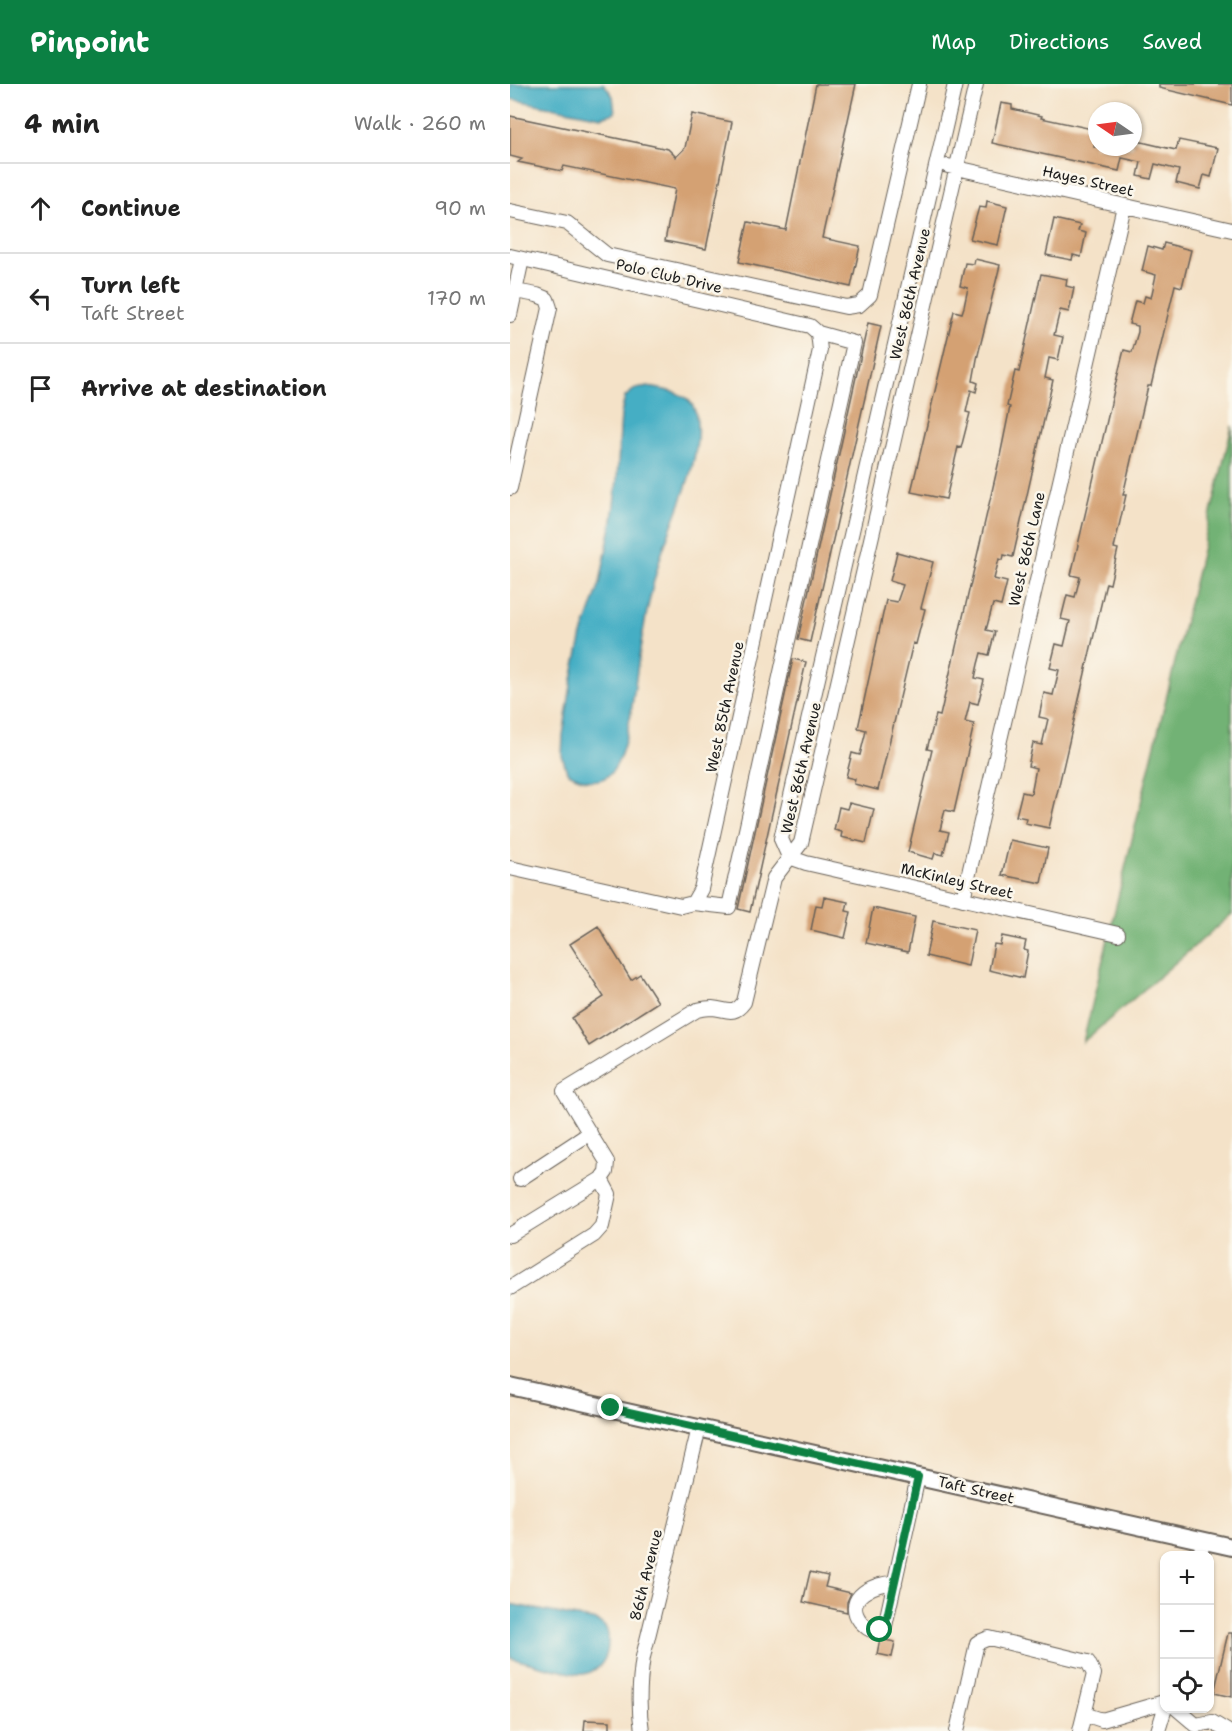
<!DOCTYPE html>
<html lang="en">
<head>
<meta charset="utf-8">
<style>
	body { margin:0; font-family:"Shantell Sans",sans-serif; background:#f6f6f6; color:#222 }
	.controls { position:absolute; right:18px; bottom:18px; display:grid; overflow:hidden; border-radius:12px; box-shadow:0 2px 4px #0004 }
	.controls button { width:54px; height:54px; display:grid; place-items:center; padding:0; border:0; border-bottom:2px solid #e0e0e0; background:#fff; color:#222; font:30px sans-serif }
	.compass { position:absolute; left:578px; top:18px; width:54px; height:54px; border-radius:50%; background:#fff; box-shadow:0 2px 4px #0004; rotate:283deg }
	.stop { position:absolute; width:18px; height:18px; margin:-14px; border:4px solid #0b8043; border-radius:50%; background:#fff }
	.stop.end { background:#0b8043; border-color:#fff; box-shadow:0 2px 6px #0008 }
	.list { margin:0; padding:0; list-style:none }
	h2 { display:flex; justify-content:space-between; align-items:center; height:78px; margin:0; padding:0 24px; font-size:26px }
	h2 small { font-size:20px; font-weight:400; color:#767676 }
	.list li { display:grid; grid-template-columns:39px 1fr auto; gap:18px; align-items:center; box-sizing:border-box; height:90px; padding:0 24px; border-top:2px solid #e0e0e0 }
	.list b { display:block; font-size:22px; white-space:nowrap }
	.list p { margin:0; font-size:20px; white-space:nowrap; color:#767676 }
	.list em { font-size:20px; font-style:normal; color:#767676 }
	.icon { flex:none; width:33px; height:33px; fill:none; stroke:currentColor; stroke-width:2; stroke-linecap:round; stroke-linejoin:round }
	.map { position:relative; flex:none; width:722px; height:1647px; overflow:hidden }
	header { display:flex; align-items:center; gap:36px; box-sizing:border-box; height:84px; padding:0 30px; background:#0b8043; color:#fff }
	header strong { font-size:28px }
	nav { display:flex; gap:33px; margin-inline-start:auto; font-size:21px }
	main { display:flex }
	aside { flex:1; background:#fff }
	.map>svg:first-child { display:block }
</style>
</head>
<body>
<header>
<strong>Pinpoint</strong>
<nav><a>Map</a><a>Directions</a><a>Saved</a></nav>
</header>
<main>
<aside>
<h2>4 min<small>Walk · 260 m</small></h2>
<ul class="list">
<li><svg class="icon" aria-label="ahead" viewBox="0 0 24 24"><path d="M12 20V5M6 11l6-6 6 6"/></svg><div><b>Continue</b></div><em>90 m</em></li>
<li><svg class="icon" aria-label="left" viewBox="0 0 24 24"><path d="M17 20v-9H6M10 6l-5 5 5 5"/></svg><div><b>Turn left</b><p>Taft Street</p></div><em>170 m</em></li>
<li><svg class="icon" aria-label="arrive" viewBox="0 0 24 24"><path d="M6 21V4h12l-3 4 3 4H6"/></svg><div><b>Arrive at destination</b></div></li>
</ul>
</aside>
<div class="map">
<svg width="722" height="1647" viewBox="0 0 722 1647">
	<rect width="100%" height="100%" fill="#fbf7ec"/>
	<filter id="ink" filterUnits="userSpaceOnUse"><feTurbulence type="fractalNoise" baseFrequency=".0167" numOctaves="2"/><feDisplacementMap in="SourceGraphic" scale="12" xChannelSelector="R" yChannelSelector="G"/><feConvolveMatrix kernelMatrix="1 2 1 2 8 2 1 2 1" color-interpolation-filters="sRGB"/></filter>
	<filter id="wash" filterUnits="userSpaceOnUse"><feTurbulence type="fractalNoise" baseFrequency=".008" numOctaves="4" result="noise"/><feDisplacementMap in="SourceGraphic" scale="24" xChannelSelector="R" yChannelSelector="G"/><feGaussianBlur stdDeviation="1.35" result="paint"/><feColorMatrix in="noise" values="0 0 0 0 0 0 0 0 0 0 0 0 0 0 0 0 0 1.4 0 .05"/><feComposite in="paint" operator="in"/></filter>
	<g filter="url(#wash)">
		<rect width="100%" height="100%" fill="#f4e2c8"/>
		<path fill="#72b275" stroke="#476748" stroke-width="1.5" d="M722 342V830L573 958Z"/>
		<path fill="#45aec4" stroke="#306570" stroke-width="1.5" d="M0 0H94L103 12 105 29 91 33 0 15Z
			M139 303C155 306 180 308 185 327 197 370 162 434 150 475 139 512 132 549 127 587 123 613 118 667 102 688 89 703 71 696 57 688L52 672 53 651 62 595 72 551 90 499 102 437 107 396 111 330 115 313 125 305Z
			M0 1520 87 1537C98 1543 99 1548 98 1560 98 1575 89 1587 74 1590 63 1592 14 1577 0 1574Z"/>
		<g id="blocks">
			<path fill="#d4a173" d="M306 0H346L312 154 350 162 341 203 229 178 238 138 276 146Z
				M649 0H722V21L649 4Z
				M491 19 502 21V25L532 32 531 34 587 46 584 63H623V56L666 66 669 56 708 64 701 93 694 91 690 105 666 99 669 86 645 80 641 95 628 92 631 78 612 74 609 87 482 59Z
				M182 30 222 38 196 165 155 157 165 105 54 82 52 87 8 78 12 75 0 72V32L158 65 166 73 175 64Z
				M477 117 497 122 488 161 460 155 469 123 476 124Z
				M544 135 570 141 568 147 576 149 571 173 563 171 562 176 536 171Z
				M654 159 681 166 672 203 665 201 641 302H638L613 411H616L604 464 608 465 600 500 596 499 539 744 515 739 516 734 506 732 512 708 521 710 526 684 518 682 523 659 532 661 538 635 529 633 534 609 543 611 549 586 540 584 546 560 554 562 560 537 551 535 557 511 565 513 570 493 561 491 605 302 614 266 622 268 628 248V242L619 240 625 217 633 219 635 212 641 214 646 191 632 187 638 162 652 166Z
				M465 175 490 181 467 275 463 297 468 299 466 308 461 306 456 328 460 329 451 364 448 363 436 415 401 408 444 227 452 229 454 223 458 204 450 202 455 179 464 180Z
				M531 190 557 195 556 202 564 204 559 228 550 226 544 251 553 253 548 276 539 274 535 294 543 296 503 473 494 471 493 476 489 475 484 495 497 498 491 522 483 520 476 546 485 548 479 571 471 569 468 580 465 594 474 596 468 620 460 618 455 638 464 640 444 728 435 726 430 746 439 748 433 771 425 769 423 775 398 768 422 666 417 665 426 631 430 632 489 377 500 323 497 322 505 287 509 288Z
				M358 239 371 242 300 558 288 555Z
				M387 468 423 478 411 524 415 525 406 560 403 559 368 706 344 700 345 695 336 693 342 669 350 671 355 651 356 646 348 644 376 516 387 518 393 501 380 497Z
				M283 575 296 578 240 828 228 825Z
				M339 719 364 725 356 759 331 753 332 748 324 746 329 723 337 725Z
				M500 756 538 764 531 799 492 791Z
				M314 813 338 818 336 827 341 828 335 854 301 846 306 821 312 822Z
				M363 824 405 833 398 868 356 859Z
				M423 837 465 846 458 882 416 872Z
				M88 842 121 896 130 890 148 918 79 962 62 934 94 913 60 860Z
				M492 852 516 857 514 866 518 867 513 894 479 886 484 860 490 861Z
				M300 1488 318 1492 315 1503 341 1509 337 1518V1528L293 1518Z
				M718 1549H722V1613L704 1609Z
				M370 1555 385 1558 382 1573 367 1570Z
				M75 1636 100 1637V1647H74Z"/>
		</g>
	</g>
	<g filter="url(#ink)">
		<use href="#blocks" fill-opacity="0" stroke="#686158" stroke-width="1.5"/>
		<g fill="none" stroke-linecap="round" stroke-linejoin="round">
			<g stroke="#686158" stroke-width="16">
				<path id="minor" d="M438 82 722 146
					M0 127 57 139 97 171 336 223 349 221 360 211 409 0
					M0 172 300 242 308 249 344 259 219 823 183 819
					M0 231 12 175
					M0 404 40 224 37 215 27 211 5 207
					M279 773 271 755 445 0
					M279 773 296 779 608 850
					M0 784 171 822 183 819 191 805 310 266 308 249
					M453 815 614 122
					M10 1095 80 1049
					M0 1151 91 1095 96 1088 97 1078 54 1007 187 926C192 925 197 924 202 924 217 925 223 933 234 918L264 794 291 759 466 0
					M0 1204 84 1151 92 1142 99 1110 91 1095
					M690 1472 693 1457
					M385 1499C366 1498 332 1513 350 1537 355 1542 358 1546 365 1547L375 1542 408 1393
					M666 1624 686 1641 702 1638 717 1647
					M574 1630 592 1636 654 1618
					M132 1647C128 1622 129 1599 133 1573L189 1344
					M447 1647 467 1559 479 1554 578 1578 584 1590 570 1647
					M648 1647 655 1624"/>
			</g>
			<g stroke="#686158" stroke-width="20">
				<path id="major" d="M0 1302 722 1463"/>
			</g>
			<use href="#minor" stroke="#fff" stroke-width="14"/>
			<use href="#major" stroke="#fff" stroke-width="16"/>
		</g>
	</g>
	<g fill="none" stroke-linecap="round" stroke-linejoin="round" filter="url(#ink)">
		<path stroke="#0b8043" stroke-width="8" d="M101 1324 408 1393 375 1542 370 1546"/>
	</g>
	<g text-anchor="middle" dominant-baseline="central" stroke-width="5" stroke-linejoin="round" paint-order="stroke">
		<g font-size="15" fill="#1c1c1c" stroke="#fbf7ec">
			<text transform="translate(578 97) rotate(13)">Hayes Street</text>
			<text transform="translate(159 192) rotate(13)">Polo Club Drive</text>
			<text transform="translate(400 210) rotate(-77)">West 86th Avenue</text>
			<text transform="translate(517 465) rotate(-77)">West 86th Lane</text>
			<text transform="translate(215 623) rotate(-78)">West 85th Avenue</text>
			<text transform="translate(291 684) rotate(-77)">West 86th Avenue</text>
			<text transform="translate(447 797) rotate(13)">McKinley Street</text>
			<text transform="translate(466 1406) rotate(13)">Taft Street</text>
			<text transform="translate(136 1491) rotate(-76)">86th Avenue</text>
		</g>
	</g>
</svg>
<div class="controls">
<button>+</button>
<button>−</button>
<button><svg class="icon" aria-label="locate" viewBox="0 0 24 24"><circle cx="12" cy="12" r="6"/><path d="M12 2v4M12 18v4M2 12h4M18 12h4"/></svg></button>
</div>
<svg class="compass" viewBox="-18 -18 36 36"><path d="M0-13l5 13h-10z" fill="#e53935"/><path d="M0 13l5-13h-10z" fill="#767676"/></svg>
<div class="stop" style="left:370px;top:1546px"></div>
<div class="stop end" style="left:101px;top:1324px"></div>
</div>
</main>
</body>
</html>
